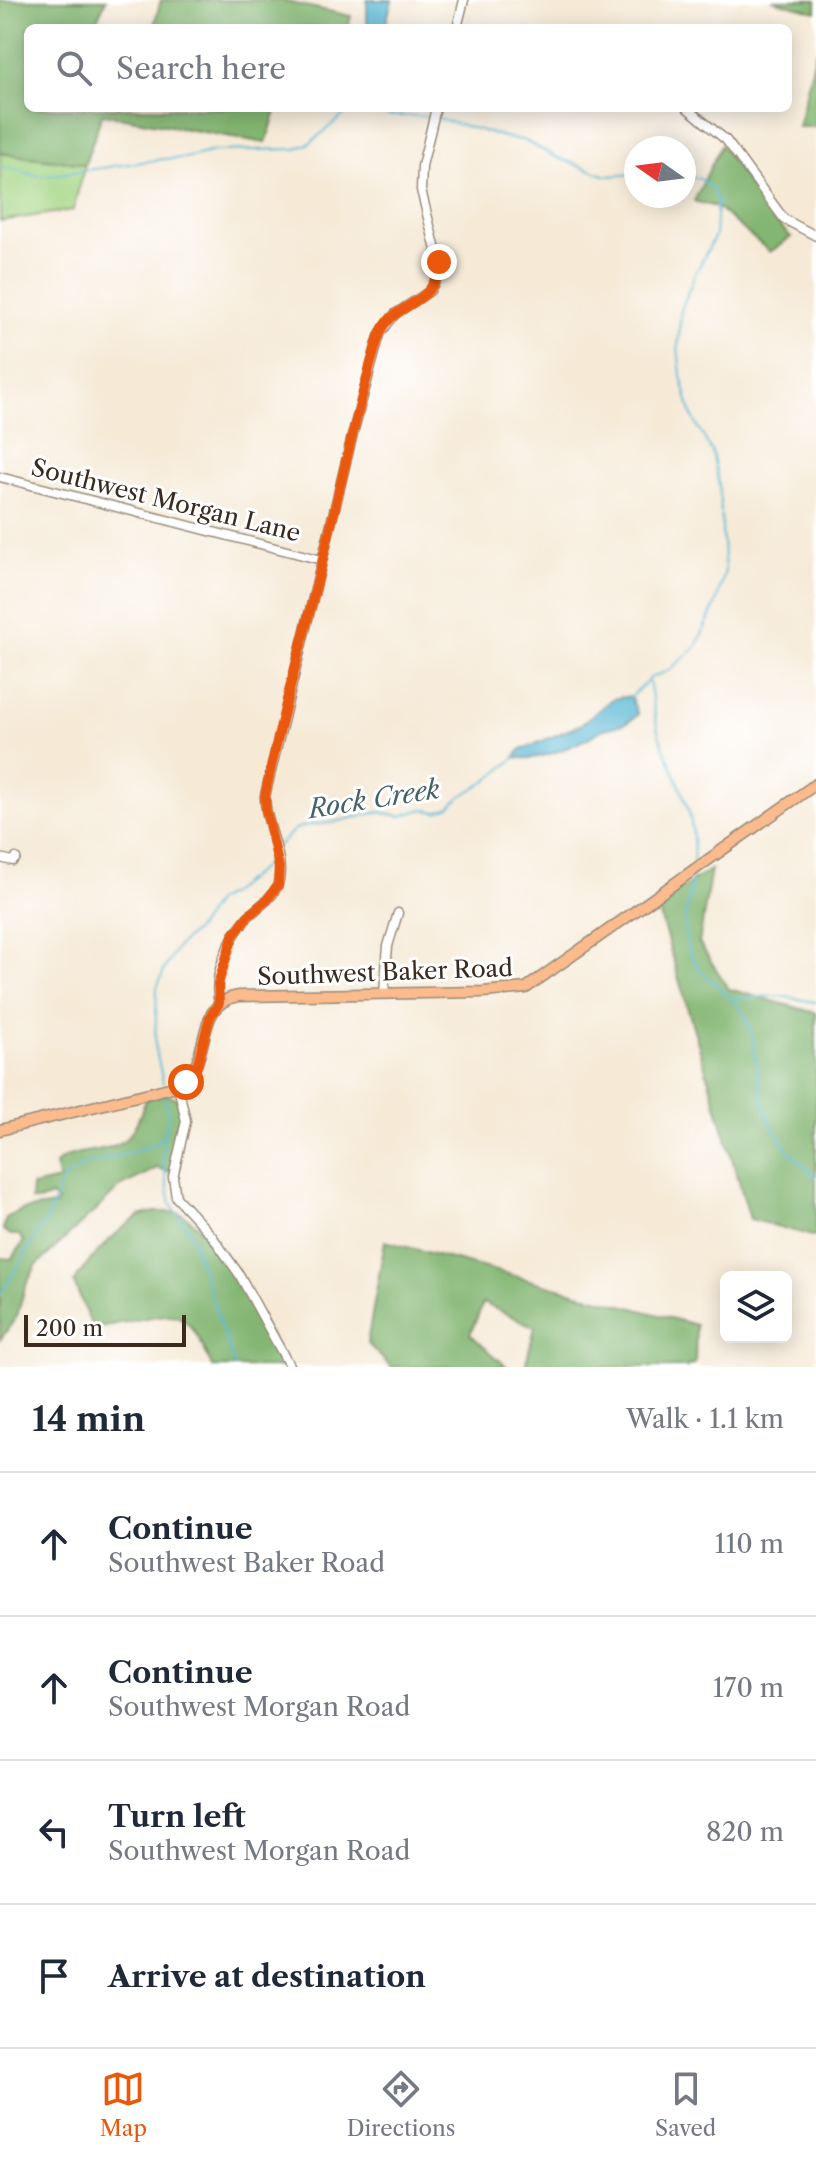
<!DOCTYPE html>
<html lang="en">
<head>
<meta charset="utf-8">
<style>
	body { margin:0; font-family:"Libre Caslon Text",serif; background:#f6f6f7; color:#1f2937 }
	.controls { position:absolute; right:24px; bottom:24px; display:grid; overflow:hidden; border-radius:12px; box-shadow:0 4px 20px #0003 }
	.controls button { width:72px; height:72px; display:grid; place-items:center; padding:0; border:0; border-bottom:2px solid #e0e1e3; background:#fff; color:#1f2937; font:40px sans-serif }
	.compass { position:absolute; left:624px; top:136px; width:72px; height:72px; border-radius:50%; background:#fff; box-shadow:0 4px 20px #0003; rotate:284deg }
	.scale { position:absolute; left:24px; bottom:20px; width:162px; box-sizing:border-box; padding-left:8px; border:4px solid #3b2a1e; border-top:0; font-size:22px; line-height:28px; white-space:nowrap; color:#3b2a1e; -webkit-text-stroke:6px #fff; paint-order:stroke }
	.stop { position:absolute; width:24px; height:24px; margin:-18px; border:6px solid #ea580c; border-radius:50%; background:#fff }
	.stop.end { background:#ea580c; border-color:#fff; box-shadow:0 2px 8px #0008 }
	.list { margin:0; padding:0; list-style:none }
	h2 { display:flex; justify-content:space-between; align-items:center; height:104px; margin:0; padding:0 32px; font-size:34px }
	h2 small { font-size:26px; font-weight:400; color:#747a83 }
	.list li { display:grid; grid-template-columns:52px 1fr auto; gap:24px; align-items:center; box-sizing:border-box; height:144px; padding:0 32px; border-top:2px solid #e0e1e3 }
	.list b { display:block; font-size:30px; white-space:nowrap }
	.list p { margin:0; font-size:26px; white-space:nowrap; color:#747a83 }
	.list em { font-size:26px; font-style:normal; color:#747a83 }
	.icon { flex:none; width:44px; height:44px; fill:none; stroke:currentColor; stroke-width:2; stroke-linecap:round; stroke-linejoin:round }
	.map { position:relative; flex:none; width:816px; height:1367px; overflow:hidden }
	.search { position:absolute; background:#fff; box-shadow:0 4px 20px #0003; left:24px; right:24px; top:24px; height:88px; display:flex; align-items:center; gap:20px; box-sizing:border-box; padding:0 28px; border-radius:12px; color:#747a83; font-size:30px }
	.sheet { height:680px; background:#fff }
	nav { display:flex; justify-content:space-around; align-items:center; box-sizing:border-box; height:112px; border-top:2px solid #e0e1e3; background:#fff; font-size:22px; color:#747a83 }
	nav a { display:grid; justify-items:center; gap:4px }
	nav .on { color:#ea580c }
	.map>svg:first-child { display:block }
</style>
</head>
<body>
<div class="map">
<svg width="816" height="1367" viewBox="0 0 816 1367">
	<rect width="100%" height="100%" fill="#fff"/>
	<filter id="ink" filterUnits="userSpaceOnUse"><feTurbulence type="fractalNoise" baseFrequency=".0125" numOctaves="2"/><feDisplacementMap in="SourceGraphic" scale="16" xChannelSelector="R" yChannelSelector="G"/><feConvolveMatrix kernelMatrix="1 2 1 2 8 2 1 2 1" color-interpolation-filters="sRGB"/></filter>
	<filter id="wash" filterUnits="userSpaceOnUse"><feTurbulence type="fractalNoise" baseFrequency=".006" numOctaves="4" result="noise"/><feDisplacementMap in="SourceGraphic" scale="32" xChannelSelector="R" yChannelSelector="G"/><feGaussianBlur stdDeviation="1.8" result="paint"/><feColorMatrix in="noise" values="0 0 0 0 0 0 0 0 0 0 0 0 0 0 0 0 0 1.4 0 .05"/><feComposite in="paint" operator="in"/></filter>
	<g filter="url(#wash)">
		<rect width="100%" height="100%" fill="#f6ead7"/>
		<path fill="#a4d584" stroke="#708051" stroke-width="2" d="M0 153 85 164 73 210 0 221Z"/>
		<path fill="#83b672" stroke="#5f7048" stroke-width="2" d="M0 0H106L93 28H28V108H277L266 143 102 114 85 164 0 153Z
			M161 0H278L351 16 348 28H153Z
			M772 0H816V12Z
			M816 51V127H798Z
			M721 145 772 218 791 237 770 252 716 207 694 201Z
			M711 869 699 943 729 989 816 1013V1237L750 1219 657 905Z
			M167 1094 178 1099 183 1117 170 1172 157 1168 120 1187 36 1266 25 1287 17 1316 0 1340V1258L12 1259 24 1241 19 1235H11L3 1230 6 1218 22 1210 56 1205 57 1201 51 1196 39 1201 31 1200 32 1186 59 1180 55 1165C74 1144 112 1158 130 1134 138 1124 142 1110 146 1099Z
			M156 1212C163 1212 174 1211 181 1214 215 1229 269 1332 285 1367H212C185 1302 178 1312 115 1324 106 1326 99 1328 91 1324L74 1283C85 1263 118 1229 138 1217 143 1214 150 1213 156 1212Z
			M385 1241 696 1325 695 1363 686 1367H525L535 1327 483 1303 470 1334 507 1367H391L367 1343Z"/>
		<path fill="#54b6d2" stroke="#487078" stroke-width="2" d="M367 0H392L385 28H367Z
			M630 696 638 714C628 725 618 725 605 729 597 731 590 738 582 741 563 750 536 762 515 757L519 751 582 724 612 699Z"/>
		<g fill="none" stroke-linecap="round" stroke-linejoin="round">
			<path stroke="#54b6d2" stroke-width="2" d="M375 108 388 116H430
				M436 118 508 138 523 140 558 158 607 176 636 174
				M0 167C17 167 29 177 46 176L163 159 185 158 214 151 296 149 310 143 345 114 357 108
				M649 681C653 699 654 720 660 737 677 785 697 809 693 863
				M629 698 652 677 668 671 696 647 716 603 725 571 719 485 712 452 692 416 681 376 678 346 681 310 694 276 715 236 717 200 711 187 700 179 684 175
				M279 845 295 829 309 825 330 823 379 812 401 816 423 809 437 812 450 807 460 797 487 781 516 757
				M692 878C690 901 681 921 687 944 694 976 728 989 744 1014 752 1026 754 1047 756 1062 764 1118 772 1139 816 1177
				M734 998 779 996 816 1002
				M163 1083 155 1045 157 988 165 968 178 946 197 929 216 901 229 894 261 869 273 853
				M165 1094 168 1118 164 1136 163 1162 171 1205 189 1230 235 1367
				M0 1295 47 1219 63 1179 82 1165 133 1152 154 1144 163 1136"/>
		</g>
	</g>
	<g filter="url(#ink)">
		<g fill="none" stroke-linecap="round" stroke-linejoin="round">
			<g stroke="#988a7a" stroke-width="11">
				<path id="minor" d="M457 28 464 0
					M687 108 726 140 784 219 816 236
					M0 477 322 560
					M0 858 13 861 16 858
					M384 993 388 946 398 913
					M219 1003C212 975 229 938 247 918 257 907 271 900 277 887 288 859 264 825 265 796L353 433 380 334 395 314 430 291 438 276 436 250 421 190 422 166 436 108
					M178 1086 186 1121 173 1177 176 1197 212 1236 239 1274 290 1367"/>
			</g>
			<g stroke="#988a7a" stroke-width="13">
				<path id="major" d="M0 1130 181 1085C214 1060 192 1003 239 996L483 992 526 988 816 784"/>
			</g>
			<use href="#minor" stroke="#fff" stroke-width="8"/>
			<use href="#major" stroke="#fbbb8c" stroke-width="10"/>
		</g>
	</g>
	<g fill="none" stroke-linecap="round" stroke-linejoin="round" filter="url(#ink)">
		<path stroke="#ea580c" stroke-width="10" d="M186 1082 197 1066 210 1017 219 1003 218 984 233 936 248 916 267 900 278 885 279 867 266 810 265 796C281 716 304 637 323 558 341 485 356 411 378 339 391 298 437 310 439 262"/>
	</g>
	<g text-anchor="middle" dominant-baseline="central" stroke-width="6" stroke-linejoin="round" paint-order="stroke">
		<g font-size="24" fill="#3b2a1e" stroke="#fff">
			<text transform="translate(166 500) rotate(14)">Southwest Morgan Lane</text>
			<text transform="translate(385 972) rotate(-2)">Southwest Baker Road</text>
		</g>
		<g font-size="26" font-style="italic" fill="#456266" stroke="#fff">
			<text transform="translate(374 799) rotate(-9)">Rock Creek</text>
		</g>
	</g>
</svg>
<div class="controls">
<button><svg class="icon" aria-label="layers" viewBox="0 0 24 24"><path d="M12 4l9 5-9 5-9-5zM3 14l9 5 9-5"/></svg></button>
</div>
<svg class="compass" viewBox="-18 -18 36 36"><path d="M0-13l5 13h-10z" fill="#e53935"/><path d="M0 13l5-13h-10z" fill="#747a83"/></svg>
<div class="scale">200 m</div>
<div class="stop" style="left:186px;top:1082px"></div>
<div class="stop end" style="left:439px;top:262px"></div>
<div class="search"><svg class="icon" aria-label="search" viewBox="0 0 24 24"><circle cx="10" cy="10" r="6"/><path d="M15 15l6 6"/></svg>Search here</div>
</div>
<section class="sheet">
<h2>14 min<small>Walk · 1.1 km</small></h2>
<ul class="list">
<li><svg class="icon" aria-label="ahead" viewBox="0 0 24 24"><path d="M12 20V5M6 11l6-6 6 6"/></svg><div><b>Continue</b><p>Southwest Baker Road</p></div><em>110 m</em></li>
<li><svg class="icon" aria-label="ahead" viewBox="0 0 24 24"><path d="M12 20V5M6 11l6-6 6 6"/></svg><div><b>Continue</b><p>Southwest Morgan Road</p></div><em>170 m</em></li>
<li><svg class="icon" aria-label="left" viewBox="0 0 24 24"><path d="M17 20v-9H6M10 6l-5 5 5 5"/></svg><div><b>Turn left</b><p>Southwest Morgan Road</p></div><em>820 m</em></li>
<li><svg class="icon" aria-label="arrive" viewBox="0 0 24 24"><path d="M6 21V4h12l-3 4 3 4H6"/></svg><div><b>Arrive at destination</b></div></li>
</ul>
</section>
<nav>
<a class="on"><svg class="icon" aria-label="map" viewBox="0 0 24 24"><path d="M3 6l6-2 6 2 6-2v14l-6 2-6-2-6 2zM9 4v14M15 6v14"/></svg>Map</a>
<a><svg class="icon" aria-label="directions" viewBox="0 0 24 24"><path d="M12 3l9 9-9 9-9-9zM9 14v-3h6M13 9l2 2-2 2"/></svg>Directions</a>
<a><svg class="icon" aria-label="saved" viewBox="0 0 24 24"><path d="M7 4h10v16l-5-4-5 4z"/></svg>Saved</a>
</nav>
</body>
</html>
